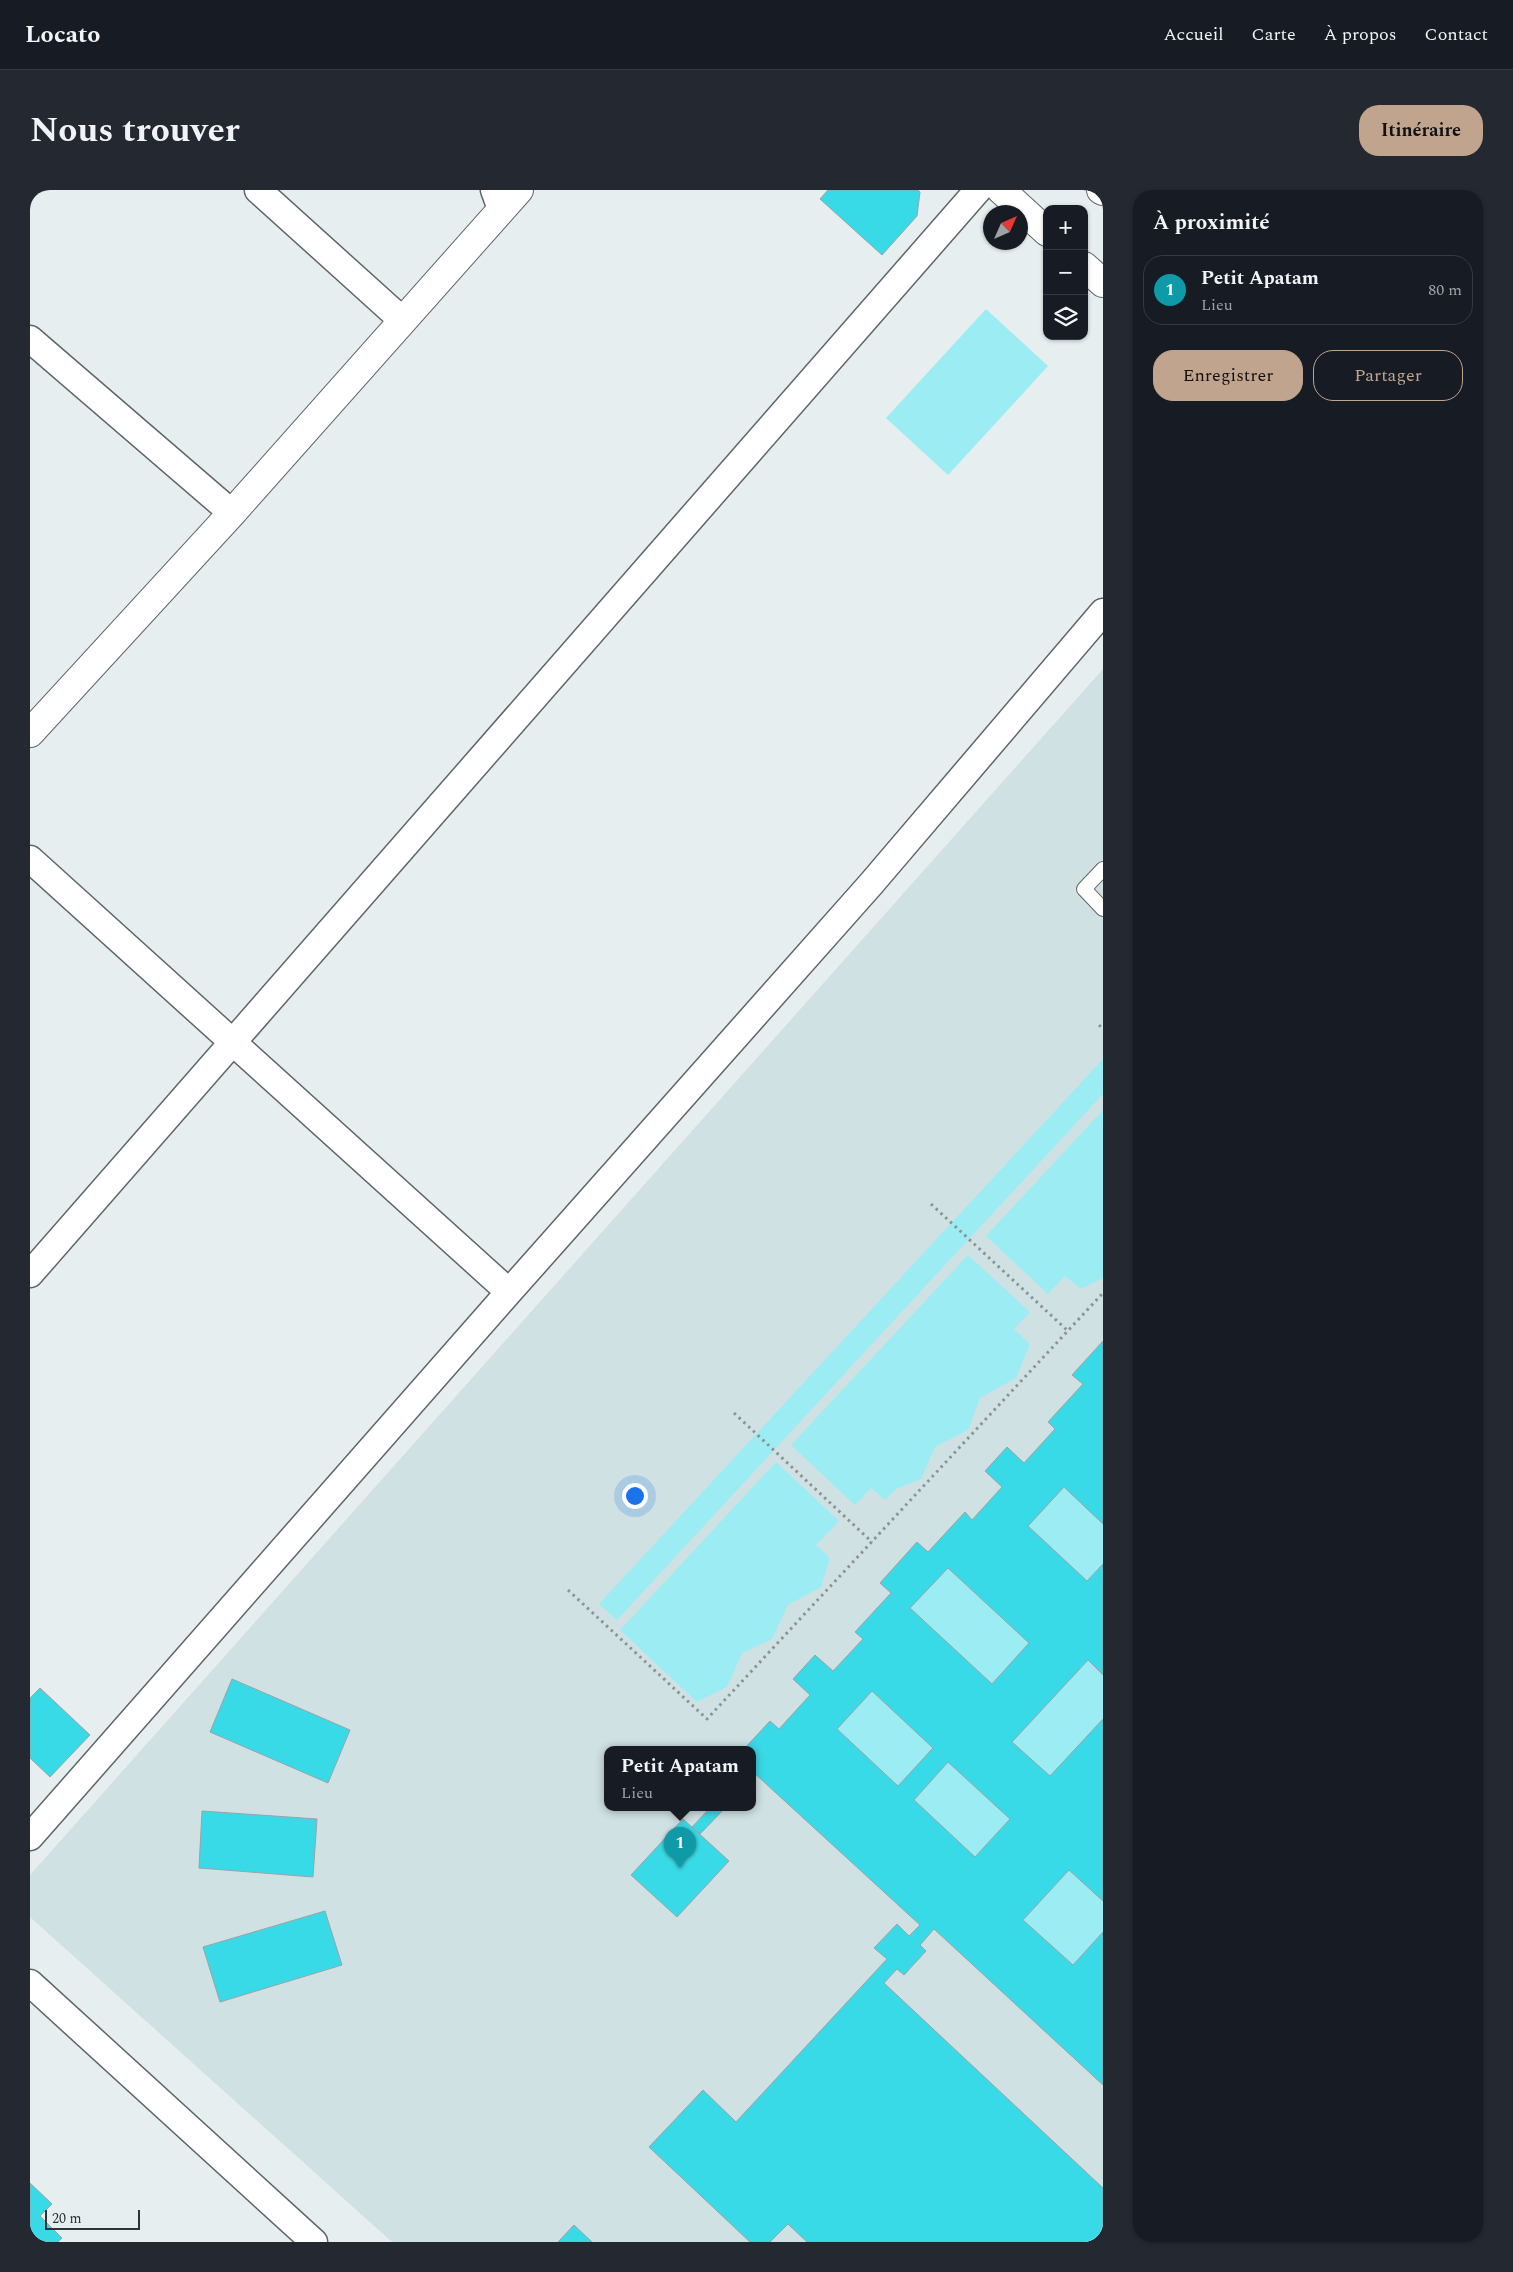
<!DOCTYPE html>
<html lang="fr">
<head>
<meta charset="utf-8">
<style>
	body { margin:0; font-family:Spectral,serif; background:#242831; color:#f1f3f6 }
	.controls { position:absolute; right:15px; top:15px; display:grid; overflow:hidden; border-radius:10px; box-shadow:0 1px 4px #0004 }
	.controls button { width:45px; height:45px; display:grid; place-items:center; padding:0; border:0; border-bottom:1px solid #363941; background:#171b24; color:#f1f3f6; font:25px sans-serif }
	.compass { position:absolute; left:953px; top:15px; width:45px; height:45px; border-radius:50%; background:#171b24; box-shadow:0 1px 4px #0004; rotate:45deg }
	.scale { position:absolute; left:15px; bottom:12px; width:95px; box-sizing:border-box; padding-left:5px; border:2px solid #303333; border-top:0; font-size:14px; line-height:18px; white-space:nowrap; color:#303333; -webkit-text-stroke:4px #e6eeef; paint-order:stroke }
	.you { position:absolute; left:604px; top:1305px; width:18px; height:18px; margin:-12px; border:4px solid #fff; border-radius:50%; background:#1a73e8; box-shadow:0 0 0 8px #1a73e833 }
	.badge { display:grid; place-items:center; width:32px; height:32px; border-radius:50%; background:#c0a48e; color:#fff; font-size:16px; font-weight:700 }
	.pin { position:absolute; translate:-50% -41px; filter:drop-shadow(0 1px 2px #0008) }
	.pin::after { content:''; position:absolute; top:26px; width:18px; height:15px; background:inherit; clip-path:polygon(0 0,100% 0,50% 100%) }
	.popup { position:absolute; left:574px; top:1556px; width:152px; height:65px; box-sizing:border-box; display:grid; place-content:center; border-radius:10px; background:#171b24; filter:drop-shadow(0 1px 4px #0005); font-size:16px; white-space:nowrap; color:#9ea1a6 }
	.popup b { font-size:19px; color:#f1f3f6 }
	.popup::after { content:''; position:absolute; left:50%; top:100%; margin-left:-10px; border:10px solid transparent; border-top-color:#171b24 }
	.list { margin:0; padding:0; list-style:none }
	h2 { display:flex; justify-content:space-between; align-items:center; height:65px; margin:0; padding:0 20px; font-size:21px }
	h2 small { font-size:16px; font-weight:400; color:#9ea1a6 }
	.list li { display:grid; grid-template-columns:32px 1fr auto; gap:15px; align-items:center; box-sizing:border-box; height:70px; margin:0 10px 10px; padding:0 10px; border:1px solid #363941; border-radius:20px }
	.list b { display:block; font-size:19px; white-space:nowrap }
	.list p { margin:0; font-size:16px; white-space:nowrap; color:#9ea1a6 }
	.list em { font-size:16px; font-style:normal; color:#9ea1a6 }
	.actions { display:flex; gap:10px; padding:15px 20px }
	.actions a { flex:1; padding:11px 0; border:1px solid #c0a48e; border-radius:20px; text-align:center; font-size:18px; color:#c0a48e }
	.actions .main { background:#c0a48e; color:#111 }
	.icon { flex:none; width:28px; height:28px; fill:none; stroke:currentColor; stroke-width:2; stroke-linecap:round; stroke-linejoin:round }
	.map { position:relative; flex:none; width:1073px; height:2052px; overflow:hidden; border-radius:20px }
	header { display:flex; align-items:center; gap:30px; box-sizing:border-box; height:70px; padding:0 25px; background:#171b24; border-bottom:1px solid #363941 }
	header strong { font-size:24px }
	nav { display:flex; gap:28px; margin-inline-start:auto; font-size:18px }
	.intro { display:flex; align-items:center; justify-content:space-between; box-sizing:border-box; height:120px; padding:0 30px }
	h1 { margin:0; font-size:35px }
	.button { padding:12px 22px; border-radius:20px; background:#c0a48e; color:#111; font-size:18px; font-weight:700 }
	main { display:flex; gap:30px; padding:0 30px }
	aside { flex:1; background:#171b24; border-radius:20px; box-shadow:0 1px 4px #0004 }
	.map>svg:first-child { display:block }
</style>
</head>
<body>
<header>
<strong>Locato</strong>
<nav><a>Accueil</a><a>Carte</a><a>À propos</a><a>Contact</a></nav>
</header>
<div class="intro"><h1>Nous trouver</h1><a class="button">Itinéraire</a></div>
<main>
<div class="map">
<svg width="1073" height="2052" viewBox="0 0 1073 2052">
	<rect width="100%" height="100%" fill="#e6eeef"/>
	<path fill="#d0e1e3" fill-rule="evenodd" d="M1073 479V2052H362L0 1727V1685ZM578 1559H722V1617H578Z"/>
	<path fill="#9cecf3" d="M956 119 1018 176 918 285 856 228Z
		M1073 869V904L587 1430 569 1414Z
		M1073 920V1088L1051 1099 1035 1086 1018 1104 956 1046Z
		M938 1065 1000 1122 984 1139 1000 1154 986 1188 950 1208 938 1240 905 1257 891 1289 866 1299 855 1310 841 1298 825 1315 761 1255Z
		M746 1272 809 1331 786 1355 800 1368 791 1397 758 1415 742 1449 712 1463 697 1497 667 1512 590 1440Z
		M1034 1297 1073 1334V1374L1057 1391 998 1336Z
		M918 1378 999 1453 962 1494 880 1418Z
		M1058 1470 1073 1485V1529L1020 1586 982 1552Z
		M842 1501 903 1558 868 1596 807 1539Z
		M918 1572 980 1629 945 1667 884 1610Z
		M1039 1680 1073 1711V1742L1043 1775 993 1730Z"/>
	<path fill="#39dae7" stroke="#9ba3a4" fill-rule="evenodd" d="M798 0H888L890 2 887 26 852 65 790 9Z
		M1073 1151V1334L1034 1297 998 1336 1057 1391 1073 1374V1485L1058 1470 982 1552 1020 1586 1073 1529V1711L1039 1680 993 1730 1043 1775 1073 1742V1895L904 1739 890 1755 896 1761 874 1785 867 1779 854 1793 1073 1998V2052H777L758 2034 740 2052H720L619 1957 673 1900 706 1932 857 1769 844 1758 867 1734 879 1746 890 1735 722 1581V1559H714L740 1531 749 1539 780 1505 763 1489 785 1465 803 1481 833 1449 825 1442 861 1403 850 1393 887 1352 898 1362 935 1322 942 1330 972 1297 955 1281 977 1257 994 1273 1025 1239 1018 1232 1053 1194 1042 1185ZM918 1378 999 1453 962 1494 880 1418ZM842 1501 903 1558 868 1596 807 1539ZM918 1572 980 1629 945 1667 884 1610Z
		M202 1489 320 1540 298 1593 180 1542Z
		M10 1498 60 1545 20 1587 0 1568V1508Z
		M681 1617H696L670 1644 662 1637Z
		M172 1621 287 1629 283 1687 169 1678Z
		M653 1629 699 1671 647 1727 601 1685Z
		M295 1721 312 1775 190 1812 173 1757Z
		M0 1993 22 2014 10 2026 32 2048 28 2052H0Z
		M544 2035 562 2052H528Z"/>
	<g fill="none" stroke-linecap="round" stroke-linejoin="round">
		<g stroke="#5f6666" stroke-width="16">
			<path id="lane" d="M1073 679 1054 699 1073 719"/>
		</g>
		<g stroke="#5f6666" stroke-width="29">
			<path id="street" d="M228 0 372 130
				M464 0 471 19
				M0 149 202 323
				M0 669 479 1102
				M0 1084 948 0
				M0 1647 479 1102 841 694 1073 422
				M0 1793 284 2052"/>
		</g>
		<g stroke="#5f6666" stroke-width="30">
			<path id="secondary" d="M971 0 1017 42
				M1071 0 1073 1
				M1054 76 1073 93
				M0 543 202 323 489 0"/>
		</g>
		<path stroke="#8d9393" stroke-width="3" stroke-dasharray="2.5 4" stroke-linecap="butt" d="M1069 835 1073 839
			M901 1014 1038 1141
			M704 1223 842 1352
			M538 1400 677 1529 1073 1103"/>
		<use href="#lane" stroke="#fff" stroke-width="14"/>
		<use href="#street" stroke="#fff" stroke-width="26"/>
		<use href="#secondary" stroke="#fff" stroke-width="28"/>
	</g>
</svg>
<div class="controls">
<button>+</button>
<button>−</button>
<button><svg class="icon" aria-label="layers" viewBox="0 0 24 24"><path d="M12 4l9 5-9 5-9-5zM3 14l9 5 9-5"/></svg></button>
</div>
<svg class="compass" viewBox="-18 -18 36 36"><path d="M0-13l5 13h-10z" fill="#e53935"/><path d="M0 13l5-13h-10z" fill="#9ea1a6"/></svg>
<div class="scale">20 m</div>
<div class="you"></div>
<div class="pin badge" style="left:650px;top:1678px;background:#0f9aa8">1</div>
<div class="popup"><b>Petit Apatam</b>Lieu</div>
</div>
<aside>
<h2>À proximité<small></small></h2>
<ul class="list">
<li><span class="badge" style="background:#0f9aa8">1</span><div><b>Petit Apatam</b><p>Lieu</p></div><em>80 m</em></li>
</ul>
<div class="actions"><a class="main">Enregistrer</a><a>Partager</a></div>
</aside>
</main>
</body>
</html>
